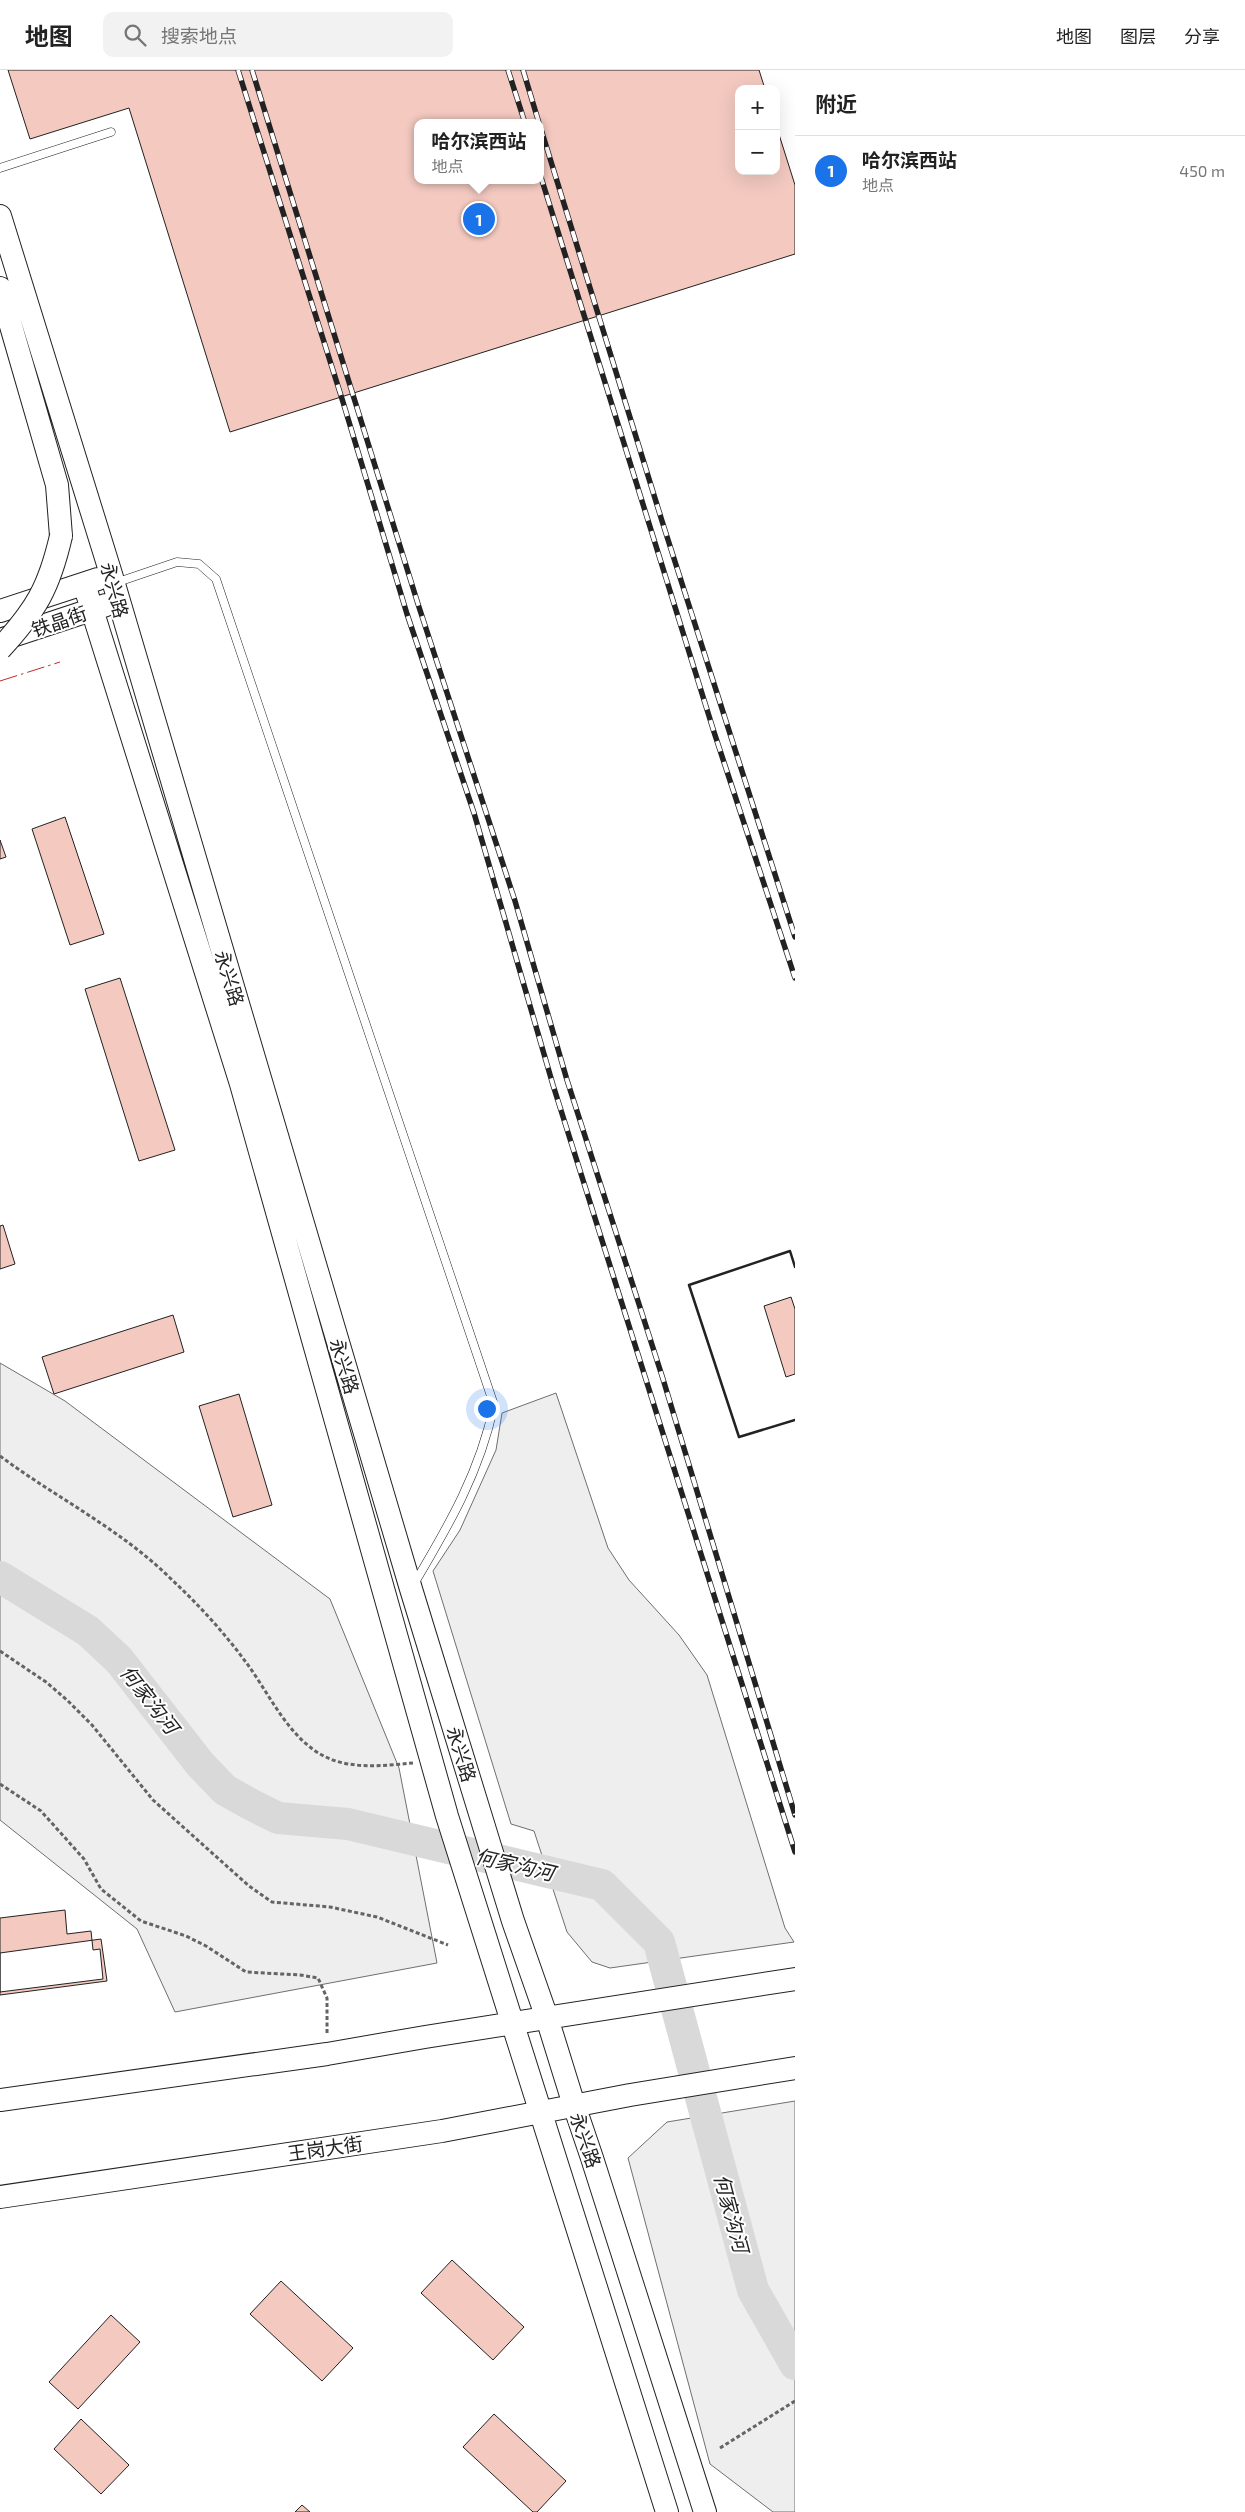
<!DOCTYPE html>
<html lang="zh">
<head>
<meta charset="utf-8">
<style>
	body { margin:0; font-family:"Exo 2","Noto Sans SC",sans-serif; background:#f2f2f2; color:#222 }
	.controls { position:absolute; right:15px; top:15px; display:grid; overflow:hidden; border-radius:10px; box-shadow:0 5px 20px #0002 }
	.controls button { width:45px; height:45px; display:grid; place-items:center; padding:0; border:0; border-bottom:1px solid #e0e0e0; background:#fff; color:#222; font:25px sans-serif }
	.you { position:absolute; left:486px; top:1338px; width:18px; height:18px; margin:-12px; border:4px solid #fff; border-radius:50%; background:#1a73e8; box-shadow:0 0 0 8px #1a73e833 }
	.badge { display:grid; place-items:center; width:32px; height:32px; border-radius:50%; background:#1a73e8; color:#fff; font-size:16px; font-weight:700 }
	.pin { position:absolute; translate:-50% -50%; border:2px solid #fff; box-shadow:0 1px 5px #0006 }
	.popup { position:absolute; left:414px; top:49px; width:130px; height:65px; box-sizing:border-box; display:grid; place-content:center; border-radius:10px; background:#fff; filter:drop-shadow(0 1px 4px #0005); font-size:16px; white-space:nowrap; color:#767676 }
	.popup b { font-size:19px; color:#222 }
	.popup::after { content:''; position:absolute; left:50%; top:100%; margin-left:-10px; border:10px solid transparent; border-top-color:#fff }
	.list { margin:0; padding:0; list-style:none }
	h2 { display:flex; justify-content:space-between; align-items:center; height:65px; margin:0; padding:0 20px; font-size:21px }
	h2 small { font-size:16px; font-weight:400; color:#767676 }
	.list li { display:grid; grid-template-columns:32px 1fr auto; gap:15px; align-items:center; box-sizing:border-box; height:70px; padding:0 20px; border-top:1px solid #e0e0e0 }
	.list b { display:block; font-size:19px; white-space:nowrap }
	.list p { margin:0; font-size:16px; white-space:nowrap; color:#767676 }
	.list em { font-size:16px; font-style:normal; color:#767676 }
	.icon { flex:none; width:28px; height:28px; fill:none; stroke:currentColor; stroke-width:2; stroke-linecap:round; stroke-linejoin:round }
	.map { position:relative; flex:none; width:795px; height:2442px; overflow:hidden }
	header { display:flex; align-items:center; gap:30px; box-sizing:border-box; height:70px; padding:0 25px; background:#fff; border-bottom:1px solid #e0e0e0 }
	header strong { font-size:24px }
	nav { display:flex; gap:28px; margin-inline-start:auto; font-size:18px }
	.search { width:350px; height:45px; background:#f2f2f2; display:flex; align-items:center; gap:12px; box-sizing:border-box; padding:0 18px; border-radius:10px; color:#767676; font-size:19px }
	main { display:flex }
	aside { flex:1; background:#fff }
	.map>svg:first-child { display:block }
</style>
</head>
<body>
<header>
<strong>地图</strong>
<div class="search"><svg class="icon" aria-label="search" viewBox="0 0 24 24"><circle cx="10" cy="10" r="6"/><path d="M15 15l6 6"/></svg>搜索地点</div>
<nav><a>地图</a><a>图层</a><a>分享</a></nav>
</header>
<main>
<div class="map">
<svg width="795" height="2442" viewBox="0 0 795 2442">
	<rect width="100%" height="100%" fill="#fff"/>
	<path fill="#eee" stroke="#6f6f6f" d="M0 1293 65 1331 330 1529 399 1698 437 1893 175 1942 137 1859 0 1750Z
		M556 1323 608 1478 629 1510 679 1565 707 1605 785 1858 794 1872 610 1898 592 1892 567 1862 534 1761 511 1754 433 1501 460 1460 496 1380 502 1343Z
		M795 2031V2442H773L710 2394 628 2088 667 2052Z"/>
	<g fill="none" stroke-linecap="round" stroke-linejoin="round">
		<path stroke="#d9d9d9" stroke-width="32" d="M0 1507 88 1561 119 1590 200 1694 225 1720 252 1735 278 1748 348 1754 602 1815 659 1872 753 2220 795 2294"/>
	</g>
	<path fill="#f3c9c0" stroke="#222" fill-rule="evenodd" d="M8 0H759L765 19H739V101H776V55L795 115V184L230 362 129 38 30 69ZM418 53H540V110H418Z
		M65 747 104 864 70 875 32 759Z
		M0 770 6 787 0 789Z
		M120 908 175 1080 139 1091 85 919Z
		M3 1155 15 1194 0 1199V1156Z
		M791 1227 795 1239V1304L786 1307 764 1236Z
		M173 1245 184 1282 54 1324 42 1287Z
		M239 1324 272 1435 233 1447 199 1336Z
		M65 1840 67 1864 91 1861 93 1880 100 1879 103 1909 0 1922V1848Z
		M101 1869 107 1911 0 1925V1883Z
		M452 2190 524 2257 493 2290 421 2223Z
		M281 2211 353 2278 322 2311 250 2244Z
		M111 2245 140 2272 78 2339 49 2312Z
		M494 2344 566 2411 537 2442H533L463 2377Z
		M81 2349 129 2395 101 2424 54 2379Z
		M302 2435 310 2442H295Z"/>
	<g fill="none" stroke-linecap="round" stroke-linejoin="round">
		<g stroke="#222" stroke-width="9">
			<path id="lane" d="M0 98 111 62
				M115 513 177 492 199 494 216 509 494 1335C480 1402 449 1455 414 1514"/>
		</g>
		<g stroke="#222" stroke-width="24">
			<path id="secondary" d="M0 146 111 504 411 1519 513 1851 547 1948 574 2035 592 2088 705 2442
				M0 218 57 415 61 466
				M84 514 241 1014 447 1746 667 2442
				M0 541 98 509
				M3 569 106 535
				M0 2030 327 1984 425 1967 795 1909
				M0 2127 442 2061 630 2025 795 1998"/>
		</g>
		<path stroke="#646464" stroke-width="3" stroke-dasharray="4 2.5" stroke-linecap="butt" d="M0 1386C55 1427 120 1459 169 1507 196 1532 223 1561 245 1591 267 1620 284 1659 314 1680 343 1701 380 1696 413 1693
			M0 1581 46 1612 67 1630 92 1655 153 1730 249 1816 272 1832 330 1837 377 1847 448 1875
			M0 1714 41 1741 84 1789 101 1819 141 1851 186 1866 206 1876 246 1902 300 1905 318 1908 327 1928V1964
			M720 2378 795 2331"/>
		<use href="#lane" stroke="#fff" stroke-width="8"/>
		<use href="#secondary" stroke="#fff" stroke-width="22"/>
		<g stroke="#222" stroke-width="5.5">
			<path id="rail" d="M238 0 343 332 407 544 474 743 553 1015 795 1782
				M252 0 418 534 515 831 567 1010 663 1309 795 1745
				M508 0 525 53
				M523 0 539 53
				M540 56 662 451 795 867
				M540 104 714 662 795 908"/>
		</g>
		<use href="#rail" stroke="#fff" stroke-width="4" stroke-dasharray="11" stroke-linecap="butt"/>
		<g stroke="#222" stroke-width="24" stroke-linecap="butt">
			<path id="secondary-bridge" d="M0 579C36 540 49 518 61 466"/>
		</g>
		<use href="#secondary-bridge" stroke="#fff" stroke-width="22"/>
		<path stroke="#222" stroke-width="2.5" d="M795 1197 790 1181 689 1215 739 1367 795 1350"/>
		<path stroke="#c62828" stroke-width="1" stroke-dasharray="18 4 2.5 4" stroke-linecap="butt" d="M0 611 60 592"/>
	</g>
	<g text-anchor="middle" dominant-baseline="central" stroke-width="4" stroke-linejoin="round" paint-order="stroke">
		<g font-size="19" fill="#222" stroke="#fff">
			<text transform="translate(115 520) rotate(75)">永兴路</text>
			<text transform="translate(59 551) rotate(-19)">铁晶街</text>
			<text transform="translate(230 908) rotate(73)">永兴路</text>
			<text transform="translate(345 1296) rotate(73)">永兴路</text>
			<text transform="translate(462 1684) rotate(73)">永兴路</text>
			<text transform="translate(586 2070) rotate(71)">永兴路</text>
			<text transform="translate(325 2078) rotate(-8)">王岗大街</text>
		</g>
		<g font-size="20" font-style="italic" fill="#222" stroke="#fff">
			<text transform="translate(150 1629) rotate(52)">何家沟河</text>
			<text transform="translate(515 1794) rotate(13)">何家沟河</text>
			<text transform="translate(732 2143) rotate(75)">何家沟河</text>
		</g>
	</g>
</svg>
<div class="controls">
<button>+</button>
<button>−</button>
</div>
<div class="you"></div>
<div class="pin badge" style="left:479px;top:149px">1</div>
<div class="popup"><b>哈尔滨西站</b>地点</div>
</div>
<aside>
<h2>附近<small></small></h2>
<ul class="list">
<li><span class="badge">1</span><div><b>哈尔滨西站</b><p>地点</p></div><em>450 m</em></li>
</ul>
</aside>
</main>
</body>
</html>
